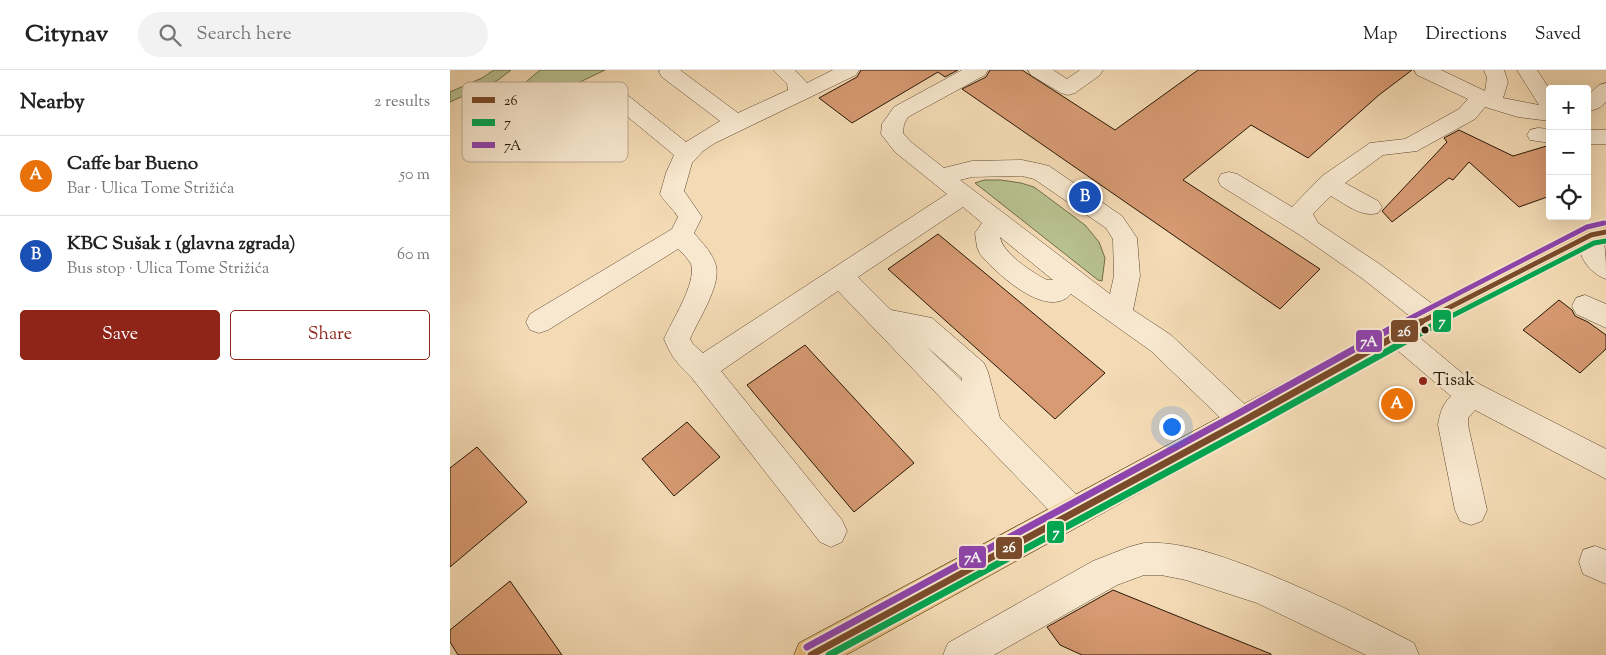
<!DOCTYPE html>
<html lang="en">
<head>
<meta charset="utf-8">
<style>
	body { margin:0; font-family:"Sorts Mill Goudy",serif; background:#f2f2f2; color:#222 }
	.controls { position:absolute; right:15px; top:15px; display:grid; overflow:hidden; border-radius:5px; box-shadow:0 5px 20px #0002 }
	.controls button { width:45px; height:45px; display:grid; place-items:center; padding:0; border:0; border-bottom:1px solid #e0e0e0; background:#fff; color:#222; font:25px sans-serif }
	.you { position:absolute; left:721px; top:356px; width:18px; height:18px; margin:-12px; border:4px solid #fff; border-radius:50%; background:#1a73e8; box-shadow:0 0 0 8px #1a73e833 }
	.badge { display:grid; place-items:center; width:32px; height:32px; border-radius:50%; background:#8f2418; color:#fff; font-size:16px; font-weight:700 }
	.pin { position:absolute; translate:-50% -50%; border:2px solid #fff; box-shadow:0 1px 5px #0006 }
	.list { margin:0; padding:0; list-style:none }
	h2 { display:flex; justify-content:space-between; align-items:center; height:65px; margin:0; padding:0 20px; font-size:21px }
	h2 small { font-size:16px; font-weight:400; color:#767676 }
	.list li { display:grid; grid-template-columns:32px 1fr auto; gap:15px; align-items:center; box-sizing:border-box; height:80px; padding:0 20px; border-top:1px solid #e0e0e0 }
	.list b { display:block; font-size:19px; white-space:nowrap }
	.list p { margin:0; font-size:16px; white-space:nowrap; color:#767676 }
	.list em { font-size:16px; font-style:normal; color:#767676 }
	.actions { display:flex; gap:10px; padding:15px 20px }
	.actions a { flex:1; padding:11px 0; border:1px solid #8f2418; border-radius:5px; text-align:center; font-size:18px; color:#8f2418 }
	.actions .main { background:#8f2418; color:#fff }
	.icon { flex:none; width:28px; height:28px; fill:none; stroke:currentColor; stroke-width:2; stroke-linecap:round; stroke-linejoin:round }
	.map { position:relative; flex:none; width:1156px; height:585px; overflow:hidden }
	header { display:flex; align-items:center; gap:30px; box-sizing:border-box; height:70px; padding:0 25px; background:#fff; border-bottom:1px solid #e0e0e0 }
	header strong { font-size:24px }
	nav { display:flex; gap:28px; margin-inline-start:auto; font-size:18px }
	.search { width:350px; height:45px; background:#f2f2f2; display:flex; align-items:center; gap:12px; box-sizing:border-box; padding:0 18px; border-radius:28px; color:#767676; font-size:19px }
	main { display:flex }
	aside { flex:1; background:#fff }
	.map>svg:first-child { display:block }
</style>
</head>
<body>
<header>
<strong>Citynav</strong>
<div class="search"><svg class="icon" aria-label="search" viewBox="0 0 24 24"><circle cx="10" cy="10" r="6"/><path d="M15 15l6 6"/></svg>Search here</div>
<nav><a>Map</a><a>Directions</a><a>Saved</a></nav>
</header>
<main>
<aside>
<h2>Nearby<small>2 results</small></h2>
<ul class="list">
<li><span class="badge" style="background:#e8710a">A</span><div><b>Caffe bar Bueno</b><p>Bar · Ulica Tome Strižića</p></div><em>50 m</em></li>
<li><span class="badge" style="background:#1a4fb4">B</span><div><b>KBC Sušak 1 (glavna zgrada)</b><p>Bus stop · Ulica Tome Strižića</p></div><em>60 m</em></li>
</ul>
<div class="actions"><a class="main">Save</a><a>Share</a></div>
</aside>
<div class="map">
<svg width="1156" height="585" viewBox="0 0 1156 585">
	<rect width="100%" height="100%" fill="#f4dbb5"/>
	<filter id="stains"><feTurbulence type="fractalNoise" baseFrequency=".004" numOctaves="4"/><feColorMatrix values="0 0 0 0 .2 0 0 0 0 .09 0 0 0 0 .02 0 0 0 .5 -.17"/></filter>
	<radialGradient id="worn" r=".72"><stop offset=".6" stop-color="#630" stop-opacity="0"/><stop offset="1" stop-color="#630" stop-opacity=".3"/></radialGradient>
	<path fill="#b8c190" stroke="#706c4a" d="M44 0H61L48 10 0 32V22L32 8Z
		M90 0H155L69 41 62 24Z
		M534 110H551L571 113 584 117 635 155 649 172 655 188 652 211 648 210 525 113Z"/>
	<path fill="#d79a72" stroke="#281705" d="M411 0H508L495 7 488 2 402 53 369 28 407 7Z
		M540 0H572L665 60 748 0H962L929 25 858 88 801 55 733 110 870 199 830 239 512 19 536 7Z
		M1009 60 1063 86 1100 75V126L1069 137 1019 92 1003 110 999 108 942 152 932 141 997 72 994 68Z
		M488 164 655 303 605 349 438 199Z
		M1109 230 1122 240 1125 246 1138 252 1156 265V279L1130 303 1073 260Z
		M355 275 464 393 404 442 297 315Z
		M237 352 270 387 224 426 192 389Z
		M27 377 77 432 0 497V398Z
		M60 511 112 585H8L0 572V560Z
		M663 520 821 584V585H632L610 575 597 557Z"/>
	<g fill="none" stroke-linecap="round" stroke-linejoin="round">
		<g stroke="#5b4831" stroke-width="1">
			<path id="minor" d="M210 0H230L288 43 338 20 337 14 323 0H345L357 13 383 0H409L406 5 265 73 253 81 242 93 234 121 252 147 244 163C252 173 263 183 266 196 271 216 248 250 240 269L243 274 253 283 497 124 445 82 431 64 432 54 444 37 512 0H538L535 5 458 47 454 54 453 63 461 72 494 98 522 91 572 90 591 94 599 96 672 146 687 168 690 206 683 240 721 265 803 342 807 351 803 360 793 364 783 360 701 281 621 224C597 251 546 203 530 184L527 177 525 163 532 153 513 137 408 207 441 240 482 248 534 293 538 302 550 348 634 432 639 443 634 454 623 458 612 454 388 221 271 301 392 450 397 461 392 472 381 477 370 472 242 308C227 293 222 288 214 269 221 252 247 213 241 194 238 189 233 183 228 179L98 260 89 263 80 260 76 252 80 244 222 159 228 147C223 138 215 133 210 124L216 103 224 85 161 33 158 28 161 23 168 21 175 23 236 72 270 51 212 7 209 2ZM572 106 584 109 656 158 663 169 664 206 660 224 510 110 522 107ZM550 167 603 210H597C583 203 552 183 550 167ZM476 276 512 308V311Z
				M578 0H603L617 9 630 0H653L650 5 625 23 618 25 611 23 581 5Z
				M964 0H991L1035 21 1037 8 1034 0H1054L1058 12 1053 28 1089 35 1067 0H1087L1100 20V51L1068 47 1035 37 1025 49 967 81 933 85 895 113 928 131 932 137 928 143C912 148 895 134 881 126L863 144 868 153 931 195 989 239 993 247 989 255 980 258 971 255 913 209 850 165 771 116 768 110 771 104 779 102 787 104 842 137 872 106 920 73 955 69 1009 39 1018 29 967 5Z
				M1156 13V32L1149 38 1137 42V26L1149 15Z
				M1088 58 1100 59V73L1080 70 1077 65 1080 60Z
				M1137 60H1156V74H1137Z
				M1141 156 1150 158C1156 173 1156 192 1156 209 1136 202 1122 178 1132 158Z
				M1135 225 1156 234V258L1126 244 1122 236 1126 228Z
				M948 254 957 257 1012 303 1031 315 1156 379V409L1025 340 1018 348V355L1037 440 1032 451 1021 455 1010 451 1005 440 988 355C990 343 992 335 1001 326L939 273 935 265 939 257Z
				M694 473C730 471 765 484 798 496 855 518 910 545 964 573L969 585H916L807 533 736 510 711 505H694L667 515 544 585H493L498 573 643 491 679 477Z
				M1145 476 1156 480V514L1133 504 1129 492 1133 480Z"/>
		</g>
		<g stroke="#281705" stroke-width="1">
			<path id="major" d="M1156 153V171L1147 173 989 255 803 360 396 585H344L349 573 971 239 1132 158Z"/>
		</g>
		<use href="#minor" fill="#f8e8cf" fill-rule="evenodd"/>
		<use href="#major" fill="#eabe7a" fill-rule="evenodd"/>
		<g stroke="#f8e8cf" stroke-width="8">
			<path id="bus-1-far1" d="M969 253 1141 165 1156 162"/>
		</g>
		<g stroke="#f8e8cf" stroke-width="11">
			<path id="bus-1" d="M361 585 793 351 971 252"/>
		</g>
		<g stroke="#f8e8cf" stroke-width="8">
			<path id="bus-2-far1" d="M988 253 1144 173 1156 171"/>
		</g>
		<g stroke="#f8e8cf" stroke-width="11">
			<path id="bus-2" d="M379 585 797 359 990 252"/>
		</g>
		<g stroke="#f8e8cf" stroke-width="8">
			<path id="bus-3-far1" d="M951 253 1137 157 1154 153"/>
		</g>
		<g stroke="#f8e8cf" stroke-width="11">
			<path id="bus-3" d="M357 577 789 343 953 252"/>
		</g>
		<use href="#bus-1-far1" stroke="#7a4b2a" stroke-width="5"/>
		<use href="#bus-1" stroke="#7a4b2a" stroke-width="7"/>
		<use href="#bus-2-far1" stroke="#00a651" stroke-width="5"/>
		<use href="#bus-2" stroke="#00a651" stroke-width="7"/>
		<use href="#bus-3-far1" stroke="#8e44ad" stroke-width="5"/>
		<use href="#bus-3" stroke="#8e44ad" stroke-width="7"/>
	</g>
	<circle fill="#281705" stroke="#f8e8cf" stroke-width="2" cx="975" cy="260" r="4.5"/>
	<circle fill="#8f2418" stroke="#f8e8cf" stroke-width="2" cx="973" cy="311" r="5"/>
	<g text-anchor="middle" dominant-baseline="central" stroke-width="4.5" stroke-linejoin="round" paint-order="stroke">
		<g font-size="18" fill="#281705" stroke="#f8e8cf" text-anchor="start">
			<text x="983" y="311">Tisak</text>
		</g>
	</g>
	<rect x="12" y="12" width="166" height="80" rx="8" fill="#f8e8cf" stroke="#baa992" stroke-width="1"/>
	<rect x="22" y="27" width="23" height="6" fill="#7a4b2a"/>
	<rect x="22" y="49" width="23" height="7" fill="#00a651"/>
	<rect x="22" y="72" width="23" height="6" fill="#8e44ad"/>
	<g font-size="14" fill="#281705">
		<text x="54" y="35">26</text>
		<text x="54" y="57">7</text>
		<text x="54" y="80">7A</text>
	</g>
	<g stroke="#f8e8cf" stroke-width="2">
		<rect x="982" y="239" width="20" height="24" rx="5" fill="#00a651"/>
		<rect x="940" y="249" width="29" height="24" rx="5" fill="#7a4b2a"/>
		<rect x="905" y="259" width="28" height="24" rx="5" fill="#8e44ad"/>
		<rect x="596" y="450" width="19" height="24" rx="5" fill="#00a651"/>
		<rect x="545" y="466" width="28" height="24" rx="5" fill="#7a4b2a"/>
		<rect x="508" y="475" width="29" height="24" rx="5" fill="#8e44ad"/>
	</g>
	<g font-size="14" text-anchor="middle" font-weight="bold" fill="#fff">
		<text x="992" y="256">7</text>
		<text x="954" y="266">26</text>
		<text x="919" y="276">7A</text>
		<text x="606" y="467">7</text>
		<text x="559" y="482">26</text>
		<text x="523" y="492">7A</text>
	</g>
	<rect width="100%" height="100%" filter="url(#stains)"/>
	<rect width="100%" height="100%" fill="url(#worn)"/>
</svg>
<div class="controls">
<button>+</button>
<button>−</button>
<button><svg class="icon" aria-label="locate" viewBox="0 0 24 24"><circle cx="12" cy="12" r="6"/><path d="M12 2v4M12 18v4M2 12h4M18 12h4"/></svg></button>
</div>
<div class="you"></div>
<div class="pin badge" style="left:947px;top:334px;background:#e8710a">A</div>
<div class="pin badge" style="left:635px;top:127px;background:#1a4fb4">B</div>
</div>
</main>
</body>
</html>
